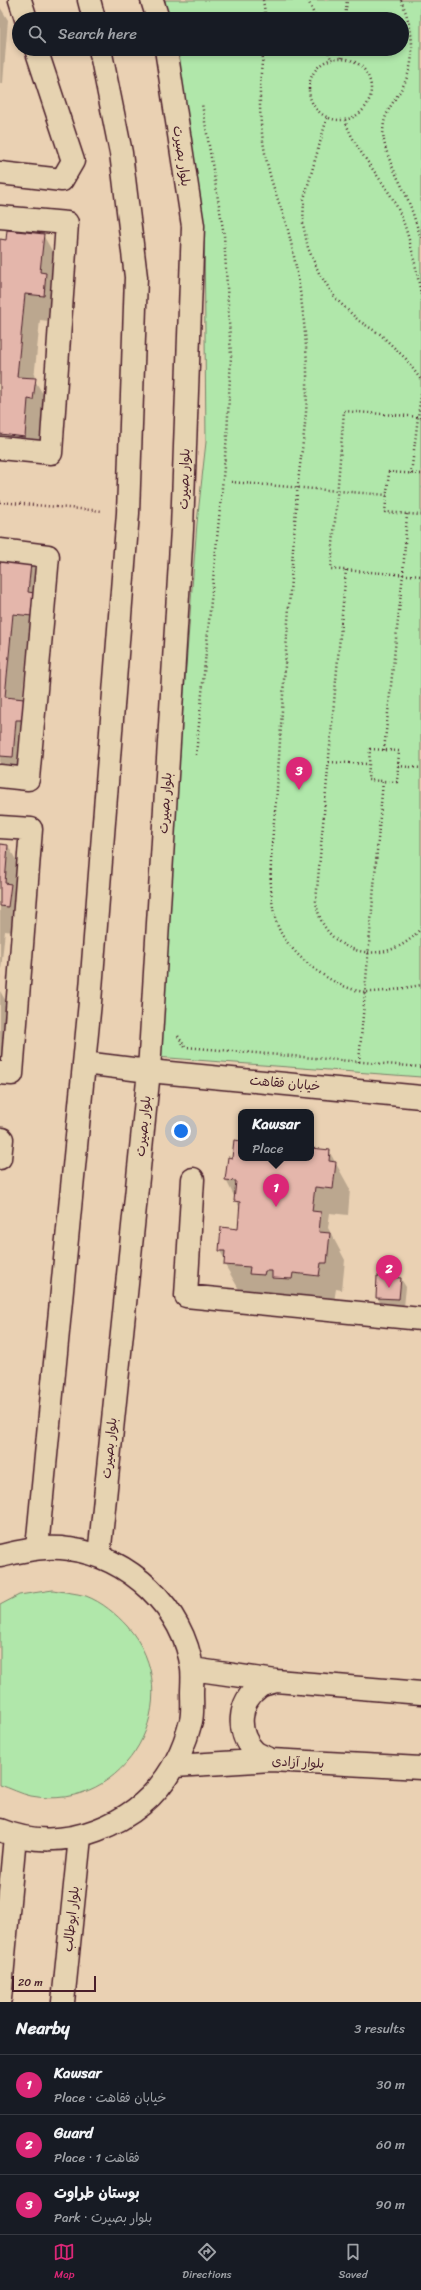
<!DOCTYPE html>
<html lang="en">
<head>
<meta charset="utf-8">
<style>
	body { margin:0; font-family:Sriracha,"Playpen Sans Arabic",sans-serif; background:#20242c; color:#f1f3f6 }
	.scale { position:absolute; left:12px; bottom:10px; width:84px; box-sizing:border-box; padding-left:4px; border:2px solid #4a1f2b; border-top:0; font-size:11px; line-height:14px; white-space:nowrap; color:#4a1f2b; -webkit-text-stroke:3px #e6d3b1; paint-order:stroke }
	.you { position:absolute; left:181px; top:1131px; width:14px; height:14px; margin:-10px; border:3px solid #fff; border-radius:50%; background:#1a73e8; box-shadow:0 0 0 6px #1a73e833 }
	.badge { display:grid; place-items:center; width:26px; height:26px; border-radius:50%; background:#db2777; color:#fff; font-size:13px; font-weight:700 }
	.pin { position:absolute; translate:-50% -33px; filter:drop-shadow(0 1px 2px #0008) }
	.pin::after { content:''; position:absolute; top:21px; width:14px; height:12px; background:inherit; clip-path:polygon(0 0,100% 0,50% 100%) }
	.popup { position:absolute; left:238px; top:1109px; width:76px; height:52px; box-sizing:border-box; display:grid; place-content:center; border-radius:8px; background:#171b24; filter:drop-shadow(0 1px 3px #0005); font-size:13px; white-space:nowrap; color:#9ea1a6 }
	.popup b { font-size:15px; color:#f1f3f6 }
	.popup::after { content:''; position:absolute; left:50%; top:100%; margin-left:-8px; border:8px solid transparent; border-top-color:#171b24 }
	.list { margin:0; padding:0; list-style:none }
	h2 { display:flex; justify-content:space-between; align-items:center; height:52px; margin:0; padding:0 16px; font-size:17px }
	h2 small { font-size:13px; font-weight:400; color:#9ea1a6 }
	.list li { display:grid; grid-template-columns:26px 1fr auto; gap:12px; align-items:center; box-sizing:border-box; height:60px; padding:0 16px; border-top:1px solid #363941 }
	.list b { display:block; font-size:15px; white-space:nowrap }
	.list p { margin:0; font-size:13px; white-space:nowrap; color:#9ea1a6 }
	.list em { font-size:13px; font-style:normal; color:#9ea1a6 }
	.icon { flex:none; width:22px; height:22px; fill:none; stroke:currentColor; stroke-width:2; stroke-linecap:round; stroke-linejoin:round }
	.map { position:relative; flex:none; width:421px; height:2002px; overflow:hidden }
	.search { position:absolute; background:#171b24; box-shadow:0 2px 6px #0003; left:12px; right:12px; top:12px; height:44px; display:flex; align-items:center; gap:10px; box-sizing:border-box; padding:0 14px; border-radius:22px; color:#9ea1a6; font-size:15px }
	.sheet { height:232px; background:#171b24 }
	nav { display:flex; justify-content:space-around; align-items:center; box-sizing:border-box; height:56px; border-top:1px solid #363941; background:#171b24; font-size:11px; color:#9ea1a6 }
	nav a { display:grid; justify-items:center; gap:2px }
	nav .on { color:#db2777 }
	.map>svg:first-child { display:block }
</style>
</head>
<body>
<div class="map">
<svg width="421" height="2002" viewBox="0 0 421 2002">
	<rect width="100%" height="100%" fill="#ead1b3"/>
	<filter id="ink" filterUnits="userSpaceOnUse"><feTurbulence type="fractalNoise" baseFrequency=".025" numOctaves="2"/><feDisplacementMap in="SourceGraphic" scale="8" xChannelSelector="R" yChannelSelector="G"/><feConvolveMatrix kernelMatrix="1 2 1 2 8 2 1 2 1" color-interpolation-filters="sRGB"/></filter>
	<g filter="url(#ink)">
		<path fill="#b0e7aa" stroke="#7d836a" d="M165 0H421V1077L156 1057 197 523 206 442 204 225 173 49H402V19H168Z
			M53 1590C63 1592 76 1593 86 1596 102 1602 116 1614 127 1626 191 1698 127 1814 31 1796 21 1794 10 1788 0 1785V1605L19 1595Z"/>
		<path fill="#0003" d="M0 7 8 20 3 83H0Z
			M43 235 58 261 59 322 40 320 34 379 50 406 43 426 40 463 11 460 6 451H0V240L7 241Z
			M0 552 31 555 47 582V643L28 640 22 700 39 726 28 783 0 781Z
			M0 845 8 846 23 872V933L5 931 0 979Z
			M0 991 15 1017 0 1074Z
			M241 1142V1158H311V1149L329 1151 350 1189 348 1215 330 1213 328 1228 345 1260 342 1290 336 1289 334 1302 240 1291 225 1265V1260L220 1251 239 1230 241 1210 226 1180Z
			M401 1279 406 1287 404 1307 382 1306 377 1297Z"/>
		<path fill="#e4b6ab" stroke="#4a1f2b" d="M7 230 44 234 40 272 46 273 44 296 25 294 17 377 36 378 33 400 28 399 25 437 0 434V239L6 240Z
			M0 551 32 554 28 592 34 593 32 616 13 614 5 697 24 699 22 720H16L13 757 0 756Z
			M0 844 8 845 5 883 11 884 8 907 0 906Z
			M234 1140 241 1141V1158H311V1148L330 1150 329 1161 336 1162 333 1189 315 1187 312 1211 321 1212 319 1232 330 1233 327 1263H321L319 1276 293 1273 292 1279 272 1278V1271H265L264 1275 249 1274 250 1267 224 1265 225 1251H219L221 1227 238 1229 240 1202 234 1201 236 1181 225 1180 228 1157 232 1158Z
			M377 1276 401 1278 399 1299 376 1298Z"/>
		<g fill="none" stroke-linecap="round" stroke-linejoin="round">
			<g stroke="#4a1f2b" stroke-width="25">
				<path id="minor" d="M20 0 26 19
					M0 173 62 180 73 161 36 49
					M0 217 67 223 51 453 0 448
					M0 550 48 556 28 779 0 776
					M0 827 31 829 12 1074 0 1073
					M149 1071 421 1097
					M0 1139H2L0 1158
					M193 1179 186 1296 421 1319"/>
			</g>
			<g stroke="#4a1f2b" stroke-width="25">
				<path id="major" d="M89 0 94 19
					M152 0 158 19
					M84 1063 149 1071
					M37 1548 90 1002 128 513 136 277 121 153 100 49
					M0 1556C23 1551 45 1545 69 1549 129 1557 184 1608 192 1669 193 1677 192 1686 192 1693 192 1702 193 1712 191 1721 178 1773 148 1811 97 1830 66 1842 31 1843 0 1830
					M99 1556 149 1071 182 529 193 226 166 49
					M192 1669 276 1681 421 1693
					M271 1760C266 1757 258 1755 254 1751 236 1733 238 1702 259 1687 263 1684 271 1683 276 1681
					M175 1766 271 1760 421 1768
					M0 1999 15 1836
					M63 2002 80 1837"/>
			</g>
			<path stroke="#4a1f2b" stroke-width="2.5" stroke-dasharray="1 3" stroke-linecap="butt" d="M263 0 266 19
				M308 0 316 19
				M401 0C413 29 418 59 402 88 396 98 386 111 384 123 379 146 397 175 406 195 412 209 416 224 421 238
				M345 19 347 0
				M264 49C257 91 259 134 270 175 275 194 283 212 288 230 300 278 308 339 307 388 307 423 300 458 297 493 290 592 283 691 277 789 274 828 263 897 280 931 293 957 338 992 369 992 386 992 404 988 421 985
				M327 49 331 59
				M342 58 343 49
				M309 89a31 31 0 1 1 62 0a31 31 0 1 1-62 0Z
				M327 118 304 199 303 224 308 248 319 273 336 299 359 321 380 334 406 359 421 380
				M345 120C354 148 375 170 391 196 407 221 416 265 421 295
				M421 417 344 411 331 569 421 576
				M411 474 421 393
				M421 474 389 472 385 512 421 515
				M231 482 387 495
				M0 502 103 511
				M346 570 316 901C322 956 389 970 421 928
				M370 749 399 751 397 782 368 780Z
				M384 750 403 574 407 514
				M196 755 227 436 231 356 224 235 202 104
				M329 762 368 764
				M398 766 421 768
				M178 1036 185 1047 421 1067
				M359 1062 383 781"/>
			<use href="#minor" stroke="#e6d3b1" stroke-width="22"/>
			<use href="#major" stroke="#e6d3b1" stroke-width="22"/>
		</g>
	</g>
	<g text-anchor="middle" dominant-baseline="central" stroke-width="3" stroke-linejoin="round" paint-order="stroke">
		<g font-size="13" fill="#4a1f2b" stroke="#e6d3b1">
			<text transform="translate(182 156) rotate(82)">بلوار بصیرت</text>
			<text transform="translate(184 479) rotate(-88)">بلوار بصیرت</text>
			<text transform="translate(165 803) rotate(-86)">بلوار بصیرت</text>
			<text transform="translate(285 1083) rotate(5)">خیابان فقاهت</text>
			<text transform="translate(143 1126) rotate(-84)">بلوار بصیرت</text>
			<text transform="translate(109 1448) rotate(-84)">بلوار بصیرت</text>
			<text transform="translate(298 1762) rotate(3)">بلوار آزادی</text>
			<text transform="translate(71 1919) rotate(-84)">بلوار ابوطالب</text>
		</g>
	</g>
</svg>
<div class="scale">20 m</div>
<div class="you"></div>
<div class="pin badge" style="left:276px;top:1207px">1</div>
<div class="popup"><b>Kawsar</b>Place</div>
<div class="pin badge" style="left:389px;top:1288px">2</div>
<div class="pin badge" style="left:299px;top:790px">3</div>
<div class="search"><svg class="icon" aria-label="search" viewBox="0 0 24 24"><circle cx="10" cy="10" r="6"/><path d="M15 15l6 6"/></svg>Search here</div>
</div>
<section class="sheet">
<h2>Nearby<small>3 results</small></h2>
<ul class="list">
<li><span class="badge">1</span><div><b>Kawsar</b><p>Place · خیابان فقاهت</p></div><em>30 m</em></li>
<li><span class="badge">2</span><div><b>Guard</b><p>Place · فقاهت 1</p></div><em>60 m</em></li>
<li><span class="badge">3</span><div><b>بوستان طراوت</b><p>Park · بلوار بصیرت</p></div><em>90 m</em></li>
</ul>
</section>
<nav>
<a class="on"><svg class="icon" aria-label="map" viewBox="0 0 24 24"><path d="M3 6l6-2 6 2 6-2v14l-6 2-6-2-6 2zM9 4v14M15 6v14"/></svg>Map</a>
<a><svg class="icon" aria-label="directions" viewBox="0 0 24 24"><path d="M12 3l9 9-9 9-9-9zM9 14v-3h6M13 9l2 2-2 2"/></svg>Directions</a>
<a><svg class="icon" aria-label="saved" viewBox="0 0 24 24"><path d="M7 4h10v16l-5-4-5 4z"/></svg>Saved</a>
</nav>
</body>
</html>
